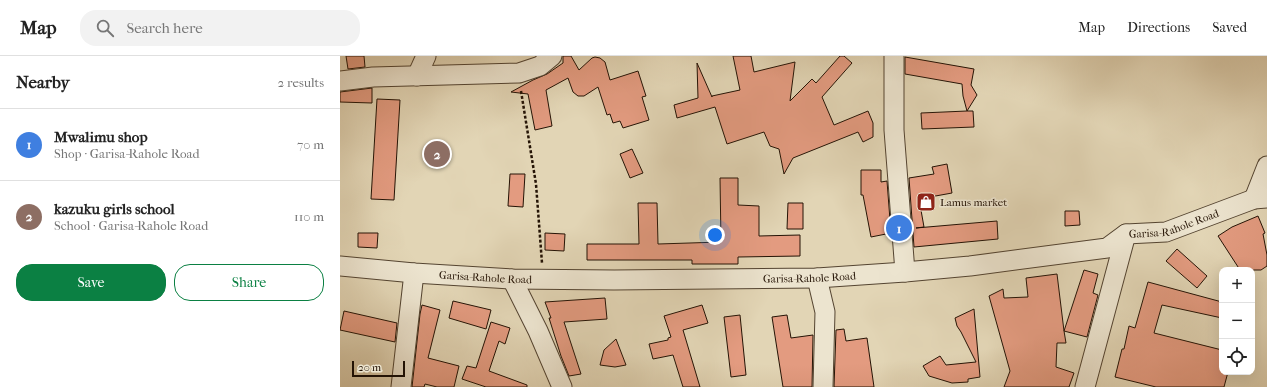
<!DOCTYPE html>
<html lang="en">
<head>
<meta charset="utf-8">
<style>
	body { margin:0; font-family:"IM FELL French Canon",serif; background:#f2f2f2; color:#222 }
	.controls { position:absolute; right:12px; bottom:12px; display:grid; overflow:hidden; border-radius:8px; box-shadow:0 4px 16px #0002 }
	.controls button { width:36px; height:36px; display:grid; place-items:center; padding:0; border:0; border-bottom:1px solid #e0e0e0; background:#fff; color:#222; font:20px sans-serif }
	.scale { position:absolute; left:12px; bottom:10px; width:53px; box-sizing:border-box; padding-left:4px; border:2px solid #241305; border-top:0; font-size:11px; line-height:14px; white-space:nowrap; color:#241305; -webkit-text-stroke:3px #ece4cf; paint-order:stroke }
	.you { position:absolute; left:375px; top:179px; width:14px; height:14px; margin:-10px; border:3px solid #fff; border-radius:50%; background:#1a73e8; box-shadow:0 0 0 6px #1a73e833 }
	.badge { display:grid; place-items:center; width:26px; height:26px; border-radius:50%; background:#0b8043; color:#fff; font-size:13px; font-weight:700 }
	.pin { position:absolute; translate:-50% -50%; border:2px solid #fff; box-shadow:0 1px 4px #0006 }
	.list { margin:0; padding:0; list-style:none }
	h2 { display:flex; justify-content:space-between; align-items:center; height:52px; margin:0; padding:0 16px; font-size:17px }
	h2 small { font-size:13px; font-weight:400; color:#767676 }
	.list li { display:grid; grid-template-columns:26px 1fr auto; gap:12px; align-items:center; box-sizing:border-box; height:72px; padding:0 16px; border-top:1px solid #e0e0e0 }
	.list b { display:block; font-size:15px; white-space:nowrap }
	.list p { margin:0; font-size:13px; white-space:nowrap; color:#767676 }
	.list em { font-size:13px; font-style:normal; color:#767676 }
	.actions { display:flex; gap:8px; padding:12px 16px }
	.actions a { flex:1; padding:9px 0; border:1px solid #0b8043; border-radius:16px; text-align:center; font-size:14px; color:#0b8043 }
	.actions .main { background:#0b8043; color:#fff }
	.icon { flex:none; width:22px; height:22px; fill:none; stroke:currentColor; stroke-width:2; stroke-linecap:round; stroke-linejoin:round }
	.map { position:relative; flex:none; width:927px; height:331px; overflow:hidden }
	header { display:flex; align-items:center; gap:24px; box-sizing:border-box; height:56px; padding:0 20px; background:#fff; border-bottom:1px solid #e0e0e0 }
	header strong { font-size:19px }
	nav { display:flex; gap:22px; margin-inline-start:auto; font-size:14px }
	.search { width:280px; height:36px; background:#f2f2f2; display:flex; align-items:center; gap:10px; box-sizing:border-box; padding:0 14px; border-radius:16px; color:#767676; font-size:15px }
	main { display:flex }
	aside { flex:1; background:#fff }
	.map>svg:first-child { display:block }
</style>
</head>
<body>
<header>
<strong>Map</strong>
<div class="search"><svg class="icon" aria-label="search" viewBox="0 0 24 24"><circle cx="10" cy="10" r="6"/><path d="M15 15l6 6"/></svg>Search here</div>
<nav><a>Map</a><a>Directions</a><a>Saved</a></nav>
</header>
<main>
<aside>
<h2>Nearby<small>2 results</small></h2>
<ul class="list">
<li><span class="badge" style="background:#3f7fe0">1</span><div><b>Mwalimu shop</b><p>Shop · Garisa-Rahole Road</p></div><em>70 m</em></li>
<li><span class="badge" style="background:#8d6e63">2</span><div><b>kazuku girls school</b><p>School · Garisa-Rahole Road</p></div><em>110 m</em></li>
</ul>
<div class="actions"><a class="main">Save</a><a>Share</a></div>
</aside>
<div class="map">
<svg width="927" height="331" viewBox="0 0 927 331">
	<rect width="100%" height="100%" fill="#e2d5b5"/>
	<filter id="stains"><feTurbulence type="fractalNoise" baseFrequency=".005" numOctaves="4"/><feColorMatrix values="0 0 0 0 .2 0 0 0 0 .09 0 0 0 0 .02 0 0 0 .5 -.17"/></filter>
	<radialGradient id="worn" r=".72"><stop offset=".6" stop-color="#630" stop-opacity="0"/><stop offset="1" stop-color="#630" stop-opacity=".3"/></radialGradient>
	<path fill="#e39b80" stroke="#241305" d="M6 0H24L25 11 8 13Z
		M223 0H231L239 14 252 2 255 1 260 2 265 6 270 24 298 15 306 40 302 41 309 64 283 72 280 65 273 67 270 58 267 59 258 31 244 40H238L233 36 228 22 206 34 212 70 195 74 188 38 171 36 193 24 207 18 223 7Z
		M393 0H411L414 16 455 6 450 45 472 23 476 27 500 0H504L512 7 482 41 494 69 528 55 533 67V81L523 86 518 76 453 102 444 118 439 93 430 90 424 76 387 88 375 51 337 62 334 49 358 42 357 7 372 41V40L400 34Z
		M565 1 634 13 631 29 637 39 627 55H633L634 71 582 73 581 57 627 55 623 40 622 28 565 18Z
		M32 32V47L0 46V36Z
		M37 43 60 44 54 144 31 143Z
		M292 93 303 117 290 122 280 98Z
		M607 108 612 137 579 143 584 171 576 172 657 165 658 183 574 191 569 122 594 118 592 111Z
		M521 114H541V126L547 125 551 177 531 181 523 139H521Z
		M170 118H185L183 151 168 150Z
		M380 122H398V149L419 150V180L460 179V200L398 201V208H352V204H247V188H299L298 147H317L318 188 381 186Z
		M448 147H463V173H447Z
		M725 155H739L740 169 725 170Z
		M918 160 925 177 923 178 927 199V210L921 214H900L878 180 892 171Z
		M18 177H38L37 192 18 191Z
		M205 177 225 178 224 195 205 194Z
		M837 193 867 220 857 232 826 205Z
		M744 214 758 218 753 237 758 239 747 281 724 275 726 287H717L716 311 734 317 729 331H664L670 315 649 240 663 233 664 242 688 241 686 222 717 218 724 275Z
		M808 226 882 246V262L822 249 814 277 882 294V316H888L884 331H816L775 321 782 293H784L789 270 795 272Z
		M265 242 267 263 224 266 241 318 229 320 221 300 209 262H211L205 246Z
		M113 245 151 254 146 273 109 262Z
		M82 249 100 254 88 302 119 310 114 331H97L85 328 84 331H72L80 258Z
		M362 249 368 267 343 274 360 331H343L333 299 313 303 309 288 328 284V282L331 281 324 260Z
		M634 253 640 321 628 323V326L612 327 589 320 583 310 600 300 606 309 636 306 621 276 617 270 615 262Z
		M4 255 57 267 55 286 0 274Z
		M400 259 406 319 391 321 384 261Z
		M447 259 451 282 473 279 472 331H443L432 261Z
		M151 266 170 272 165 288 159 285 149 315 187 329V331H146L122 323 127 310 136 312Z
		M504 273 506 285 527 282 534 331H494L496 274Z
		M276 283 286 309 275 311 260 309 264 294Z"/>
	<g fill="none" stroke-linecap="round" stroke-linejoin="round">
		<g stroke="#544431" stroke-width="21">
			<g id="minor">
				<path d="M554 0V74L565 216"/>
				<path d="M77 20 86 0"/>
				<path d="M0 25 33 21 179 17 200 10 212 0"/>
				<path d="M914 143 927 110"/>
				<path id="s1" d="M0 210 74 217 172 223 274 224 477 222 565 216 630 210 767 192 786 178 826 176 914 143 927 142"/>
				<path d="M477 222 485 256 483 331"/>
				<path d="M172 223 198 275 222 331"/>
				<path d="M61 331 74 217"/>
				<path d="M745 331 786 178"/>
			</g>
		</g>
		<path stroke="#241305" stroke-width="2.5" stroke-dasharray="3 2" stroke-linecap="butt" d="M181 35 196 128 202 207"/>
		<use href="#minor" stroke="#ece4cf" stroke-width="19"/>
	</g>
	<defs>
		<g id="shop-square" transform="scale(1)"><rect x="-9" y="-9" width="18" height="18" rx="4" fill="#8f2418" stroke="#ece4cf"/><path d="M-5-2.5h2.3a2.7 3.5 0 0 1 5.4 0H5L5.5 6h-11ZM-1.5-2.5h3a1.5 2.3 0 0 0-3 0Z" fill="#fff"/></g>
	</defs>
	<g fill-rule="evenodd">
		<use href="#shop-square" x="586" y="146"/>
	</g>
	<g text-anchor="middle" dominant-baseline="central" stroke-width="3" stroke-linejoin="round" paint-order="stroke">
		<g font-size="11" fill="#241305" stroke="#ece4cf" text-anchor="start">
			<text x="600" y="146">Lamus market</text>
		</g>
		<g font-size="11" fill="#241305" stroke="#ece4cf">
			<text stroke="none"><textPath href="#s1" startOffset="842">Garisa-Rahole Road</textPath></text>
			<text stroke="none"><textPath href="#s1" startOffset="470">Garisa-Rahole Road</textPath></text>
			<text stroke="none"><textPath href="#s1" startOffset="146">Garisa-Rahole Road</textPath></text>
		</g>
	</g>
	<rect width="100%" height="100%" filter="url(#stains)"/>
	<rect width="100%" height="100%" fill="url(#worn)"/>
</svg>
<div class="controls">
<button>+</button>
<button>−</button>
<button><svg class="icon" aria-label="locate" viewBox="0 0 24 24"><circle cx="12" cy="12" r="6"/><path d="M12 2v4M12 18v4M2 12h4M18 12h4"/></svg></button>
</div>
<div class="scale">20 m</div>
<div class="you"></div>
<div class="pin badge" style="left:559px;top:172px;background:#3f7fe0">1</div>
<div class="pin badge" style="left:97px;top:98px;background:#8d6e63">2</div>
</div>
</main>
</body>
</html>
